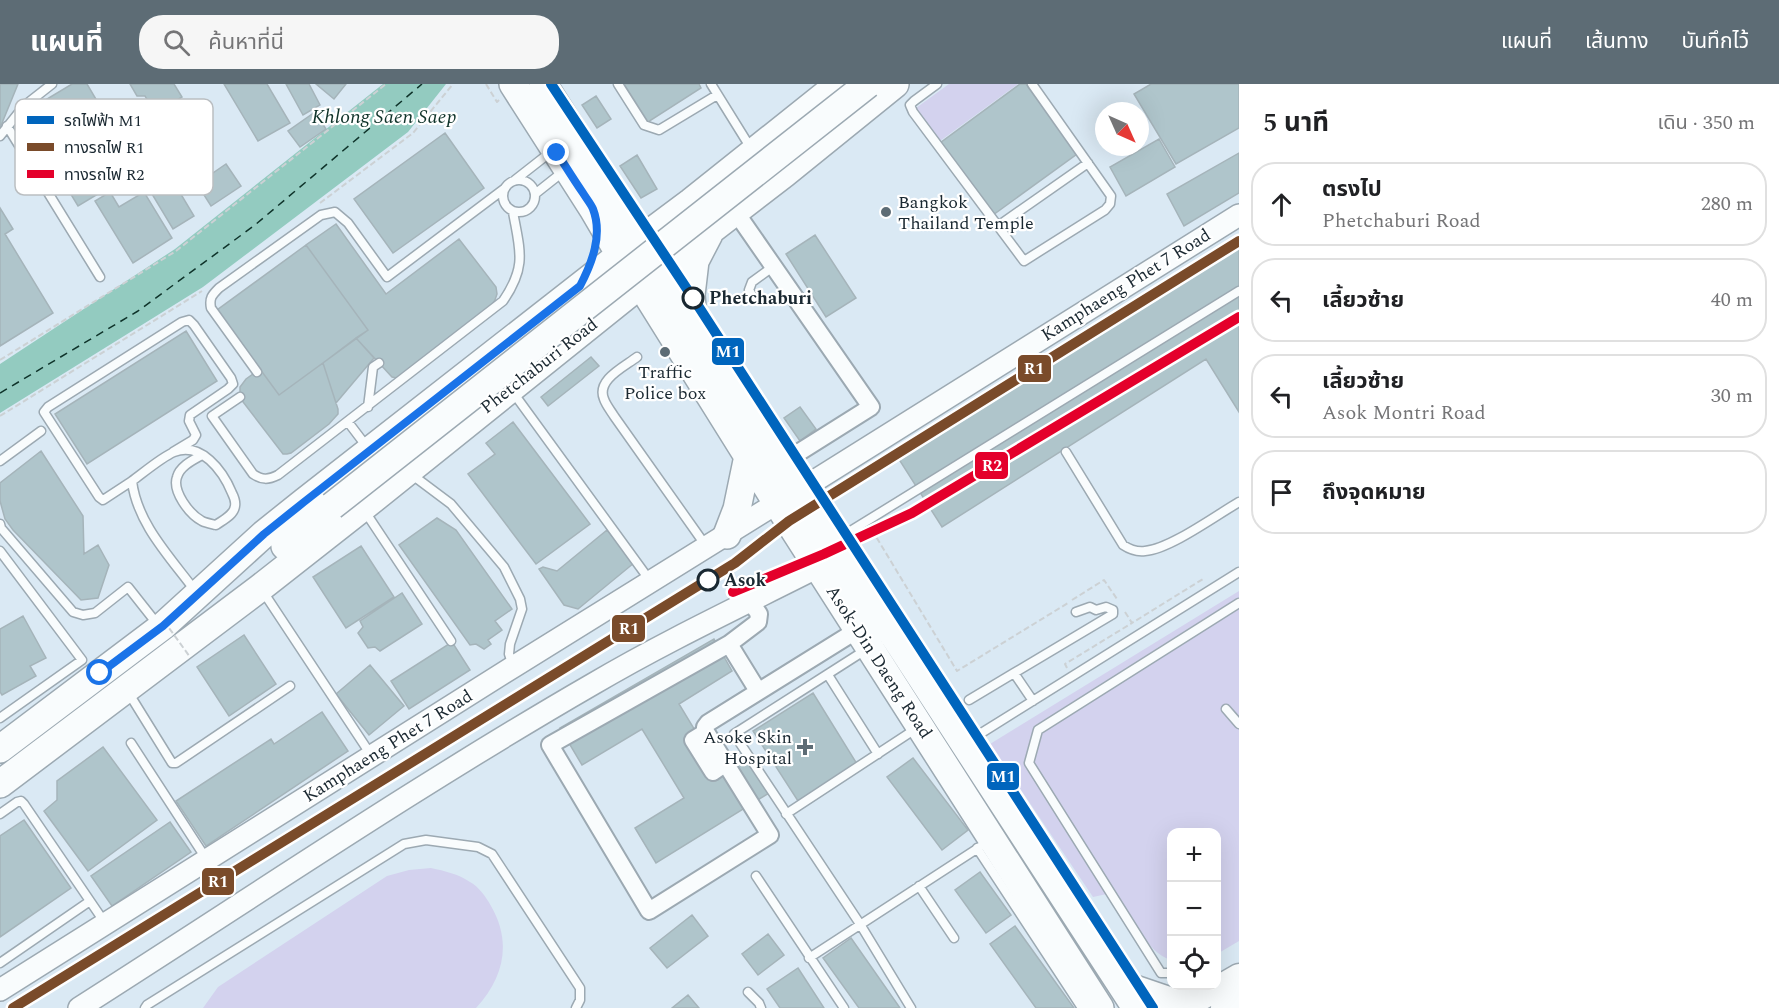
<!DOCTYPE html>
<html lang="th">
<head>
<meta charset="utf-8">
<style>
	body { margin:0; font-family:Spectral,"Noto Sans Thai",serif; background:#f6f6f6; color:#202124 }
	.controls { position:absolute; right:18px; bottom:18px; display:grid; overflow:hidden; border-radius:12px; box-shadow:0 6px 24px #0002 }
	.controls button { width:54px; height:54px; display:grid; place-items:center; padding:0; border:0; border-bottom:2px solid #e0e0e0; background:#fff; color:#202124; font:30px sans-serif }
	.compass { position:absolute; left:1095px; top:18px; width:54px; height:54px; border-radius:50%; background:#fff; box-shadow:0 6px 24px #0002; rotate:135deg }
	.stop { position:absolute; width:18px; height:18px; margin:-14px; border:4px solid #1a73e8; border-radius:50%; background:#fff }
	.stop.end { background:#1a73e8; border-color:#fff; box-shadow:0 2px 6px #0008 }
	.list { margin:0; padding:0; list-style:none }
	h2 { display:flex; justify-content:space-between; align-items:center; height:78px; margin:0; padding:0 24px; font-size:26px }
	h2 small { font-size:20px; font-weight:400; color:#757577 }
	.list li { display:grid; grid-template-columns:39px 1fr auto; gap:18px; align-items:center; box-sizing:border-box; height:84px; margin:0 12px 12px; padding:0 12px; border:2px solid #e0e0e0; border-radius:24px }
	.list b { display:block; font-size:22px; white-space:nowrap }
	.list p { margin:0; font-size:20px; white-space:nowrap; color:#757577 }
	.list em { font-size:20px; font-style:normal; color:#757577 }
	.icon { flex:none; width:33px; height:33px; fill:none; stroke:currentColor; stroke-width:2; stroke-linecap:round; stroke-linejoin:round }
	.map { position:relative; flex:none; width:1239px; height:924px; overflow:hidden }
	header { display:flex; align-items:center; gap:36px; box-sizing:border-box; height:84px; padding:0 30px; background:#5d6c75; color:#fff }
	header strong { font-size:28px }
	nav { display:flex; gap:33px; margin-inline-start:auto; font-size:21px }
	.search { width:420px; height:54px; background:#f6f6f6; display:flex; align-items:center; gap:15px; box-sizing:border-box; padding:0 21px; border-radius:24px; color:#757577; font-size:22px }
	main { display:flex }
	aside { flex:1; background:#fff }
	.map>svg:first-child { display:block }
</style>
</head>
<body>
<header>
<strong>แผนที่</strong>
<div class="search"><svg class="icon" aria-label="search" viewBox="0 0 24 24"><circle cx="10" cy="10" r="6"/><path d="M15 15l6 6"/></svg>ค้นหาที่นี่</div>
<nav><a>แผนที่</a><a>เส้นทาง</a><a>บันทึกไว้</a></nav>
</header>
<main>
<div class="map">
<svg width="1239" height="924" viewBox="0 0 1239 924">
	<rect width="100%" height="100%" fill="#dae9f4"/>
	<path fill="#d3d2ee" d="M949 0H1018L940 57 916 24Z
		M1239 507V857L1217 870 1216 748H1172L1171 876C1147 869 1128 829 1116 808L1093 813 990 660Z
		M431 784C445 787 458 790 470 798 479 803 486 813 491 822 512 858 504 894 476 924H203L218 903 387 792 409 786Z"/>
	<path fill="#93cbc0" d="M383 0H446L408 48 203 203 0 329V280L175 165Z"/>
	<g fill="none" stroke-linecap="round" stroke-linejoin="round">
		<path stroke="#0f332a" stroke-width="1.5" stroke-dasharray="8 6" stroke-linecap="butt" d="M0 309 138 227 255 141 422 0"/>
	</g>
	<path fill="#afc5cb" stroke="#a5b4ba" stroke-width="1.5" d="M0 0H18L0 44Z
		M72 0H87L138 86 78 122 22 30Z
		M130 0H174L182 13 156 30 145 12H137Z
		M224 0H267L290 39 258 57Z
		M286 0H309L320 21 303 31Z
		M316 0H346L334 15Z
		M624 0H699L701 4 648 38Z
		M1020 0H1026L1077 70 993 131 940 59Z
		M1151 0H1239V44L1176 80 1134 10Z
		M596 12 611 35 597 44 582 21Z
		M315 28 326 45 300 63 288 47Z
		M445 49 484 104 393 169 354 115Z
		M1159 55 1175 83 1126 112 1110 83Z
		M1239 69V109L1184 142 1167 110Z
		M637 71 657 105 641 114 620 82Z
		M226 80 241 102 211 122 197 100Z
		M170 92 194 132 173 145 149 105Z
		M110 108 119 123 144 108 172 154 133 179 95 117Z
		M0 124 13 145 5 150 53 229 0 262Z
		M336 140 386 210 459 155 496 203 497 210 495 216 492 221 403 291 397 294 392 293 356 254 368 246 306 161Z
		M815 151 856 214 826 233 786 170Z
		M1239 154V328L1206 275 942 443 895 369Z
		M306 161 368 246 279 311 217 226Z
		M186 247 217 297 87 380 55 330Z
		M356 254 374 274 336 319 323 279Z
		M591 273 599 282 548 322 541 313Z
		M323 279 338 325V330L329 340 291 369 287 370H283L240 314V303L246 295 260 285 279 311Z
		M800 323 816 345 800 357 784 334Z
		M513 338 590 440 536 480 468 390 495 370 486 359Z
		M41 367 83 432 84 470 98 461 109 481 98 514 81 516 13 446 5 435 0 417V399Z
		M437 434 456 446 512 525 495 537 502 546 488 556 491 560 484 565 476 560 470 561 399 461Z
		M607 446 634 479 578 525 564 521 539 485 543 483 557 487Z
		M361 462 394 513 346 544 313 493Z
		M402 509 422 540 380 567 375 563 368 564 358 549 363 543 360 537Z
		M23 532 46 574 30 582 36 592 2 611 0 608V545Z
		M244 551 276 600 229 632 197 583Z
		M714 555 732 587 679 620 722 691 753 672 774 706 656 779 635 744 684 714 642 645 582 681 560 644Z
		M452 558 470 586 409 625 391 597Z
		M370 581 404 622 369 651 336 610Z
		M813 609 857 680 798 717 753 647Z
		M322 628 348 667 206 762 176 717 271 655 274 660Z
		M103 663 157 736 88 787 44 727 57 716V697Z
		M913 674 968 746 942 766 887 693Z
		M24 736 71 804 0 853V752Z
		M170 738 191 768 112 822 91 792Z
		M980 788 1011 831 986 849 955 806Z
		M692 831 708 852 667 884 650 864Z
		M1015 842 1074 924H1036L990 860Z
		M768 850 784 871 758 891 742 870Z
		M851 854 900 924H859L823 874Z
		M798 884 824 924H780L767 905Z
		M688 911 699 924H672Z"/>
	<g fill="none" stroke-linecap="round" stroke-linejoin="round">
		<g stroke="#9ca9b2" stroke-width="11">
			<path id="service" d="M618 0 644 41 659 46 717 11
				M711 0 752 66
				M937 0 914 17 910 21 913 28 1024 177 1105 126 1110 120 1111 112 1032 0
				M7 42 100 193
				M0 52 24 22 52 0
				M503 112a16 16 0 1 1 32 0a16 16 0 1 1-32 0Z
				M515 96 552 67
				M535 110 564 87
				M998 142 1088 79
				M753 213 749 206 752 198 774 182
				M637 273C624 283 596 296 604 315 606 321 611 327 614 332L706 462
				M257 288 211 224C209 214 212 211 219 204L321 131 335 128 348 139 387 193 504 105
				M512 307 651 498
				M240 313 212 332 253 390C262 396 268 396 278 391L503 217C527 182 520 167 513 128
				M368 323 373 283 379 279
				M348 338 367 363
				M1066 368 1123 461C1129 465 1137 468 1145 467 1170 465 1215 432 1239 418
				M0 377 41 347
				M411 390 451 420 504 483 520 515 522 525 510 560 509 570 513 582
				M132 397 103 416 99 413 44 328 48 323 182 238 189 236 194 241 231 294 233 300 228 305 190 331 189 337 196 351 193 356 173 368
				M364 426 451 557
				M0 440 1 444 73 528 83 531 95 529 128 503 158 541
				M836 456 1239 207
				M0 467 82 576 0 634
				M262 506 371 671
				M196 508C171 474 137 440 132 397 143 389 162 373 174 368 201 357 223 387 232 409 234 413 236 417 235 422 234 431 223 436 216 441 212 440 206 439 202 437 189 430 172 407 177 393 180 382 193 376 202 371
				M867 565 734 650 860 840 911 924
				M1014 589 1113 530V526L1106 523 1096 526 1090 523 1076 528
				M828 591 878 670
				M128 608 172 679H176L290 602
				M969 616 1014 589 1033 617
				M1226 625 1239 640
				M967 658 1239 488
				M131 659 207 776
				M0 730 17 718 21 717 24 720 90 817 0 879
				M786 730 917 644
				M977 764 1082 924
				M756 792 844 924
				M919 802 954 854
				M90 817 105 839
				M809 874 989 757
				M1172 889H1161L1029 679 1038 646 1239 519
				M748 908 759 919 761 924
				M145 924 147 921 404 760 426 756 478 763 492 770 580 904V916L576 924"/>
		</g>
		<g stroke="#9ca9b2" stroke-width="20">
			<path id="minor" d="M735 127 871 323 782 379
				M750 517 759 530 758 538 729 560 758 607
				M729 560 550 661 649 827 770 751 706 648 705 643 708 639 859 545
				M706 648 693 656 713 688 726 679"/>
		</g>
		<g stroke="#9ca9b2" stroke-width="24">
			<path id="tertiary" d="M800 406 1239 131
				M0 906 513 583 777 419
				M79 924C250 815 418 701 593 600 666 557 743 521 818 483"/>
		</g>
		<g stroke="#9ca9b2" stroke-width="27">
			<path id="secondary" d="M1119 898 1175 917 1201 914 1239 892
				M1223 924 1239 914"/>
		</g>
		<g stroke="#9ca9b2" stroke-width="30">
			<path id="primary" d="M513 0 593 125 620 171 649 214 777 419 1100 924
				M543 0 638 150 662 185 811 424 1136 924
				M693 234 691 211 695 177 709 150
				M727 451 737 425 748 372
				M285 462 332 422
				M0 665 163 542 264 450 304 418 620 171 691 118 839 0
				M0 700 260 504 362 424 641 200 785 89 895 0"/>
		</g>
		<path stroke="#ccd1d4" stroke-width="2" stroke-dasharray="6 3" stroke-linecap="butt" d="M486 0 497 18 500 15
			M320 119 413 49 453 0
			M0 276 176 167 386 0
			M0 332 202 207
			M872 446 957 587 1068 519
			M1072 516 1104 496 1117 515
			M1125 528 1132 539 1203 495
			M1067 584 1065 580 1132 539"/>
		<use href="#service" stroke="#f9fcfd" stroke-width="8"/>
		<use href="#minor" stroke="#f9fcfd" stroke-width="16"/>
		<use href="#tertiary" stroke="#f9fcfd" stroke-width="21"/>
		<use href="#secondary" stroke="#f9fcfd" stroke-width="24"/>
		<use href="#primary" stroke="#f9fcfd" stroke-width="27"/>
		<g stroke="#d1d5d8" stroke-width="7">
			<path id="rail" d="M13 924 735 479 789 437 1239 157"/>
		</g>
		<use href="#rail" stroke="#fff" stroke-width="4.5" stroke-dasharray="14" stroke-linecap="butt"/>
		<g stroke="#9ca9b2" stroke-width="30" stroke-linecap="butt">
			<path id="primary-bridge" d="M332 422 868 0"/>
		</g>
		<path stroke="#ccd1d4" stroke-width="2" stroke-dasharray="6 3" stroke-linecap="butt" d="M164 537 190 573"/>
		<use href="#primary-bridge" stroke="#f9fcfd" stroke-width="27"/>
		<g stroke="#fff" stroke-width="15">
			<path id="rail-1" d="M13 924 735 479 789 437 1239 157"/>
		</g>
		<g stroke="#fff" stroke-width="15">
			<path id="rail-2" d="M733 508 824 470 912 429 1239 233"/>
		</g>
		<use href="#rail-1" stroke="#7a4b2a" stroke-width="10"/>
		<use href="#rail-2" stroke="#e4002b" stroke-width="10"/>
		<g stroke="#fff" stroke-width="15">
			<path id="metro-1" d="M551 0 693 214 1153 924"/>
		</g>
		<use href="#metro-1" stroke="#0065bd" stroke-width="10"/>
	</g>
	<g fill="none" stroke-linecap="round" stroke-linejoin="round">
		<path stroke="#1a73e8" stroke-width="8" d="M100 589 163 542 264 450 304 418 580 202C592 179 603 151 593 125 591 120 586 114 583 109 574 96 566 83 557 69"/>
	</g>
	<g fill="#5d6c75" stroke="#fff" stroke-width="2">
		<circle cx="886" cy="128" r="6"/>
		<circle cx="665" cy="268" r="6"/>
		<path d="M802 654h6v6h6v6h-6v6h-6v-6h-6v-6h6z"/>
	</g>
	<g fill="#fff" stroke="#1a2831" stroke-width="3">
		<circle cx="693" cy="214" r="10"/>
		<circle cx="708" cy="496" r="10"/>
	</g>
	<g text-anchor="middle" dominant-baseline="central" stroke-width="4.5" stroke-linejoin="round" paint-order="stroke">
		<g font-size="18" fill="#1a2831" stroke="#fff" text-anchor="start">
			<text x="898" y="118">Bangkok<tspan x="898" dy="21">Thailand Temple</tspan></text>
			<text x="665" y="288" text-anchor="middle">Traffic<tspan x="665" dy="21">Police box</tspan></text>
			<text x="792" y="653" text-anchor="end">Asoke Skin<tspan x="792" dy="21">Hospital</tspan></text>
		</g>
		<g font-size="18" fill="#1a2831" stroke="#fff">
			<text transform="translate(1126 201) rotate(-32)">Kamphaeng Phet 7 Road</text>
			<text transform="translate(539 282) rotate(-38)">Phetchaburi Road</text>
			<text transform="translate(879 578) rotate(57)">Asok-Din Daeng Road</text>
			<text transform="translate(388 662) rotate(-32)">Kamphaeng Phet 7 Road</text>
		</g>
		<g font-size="18" font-weight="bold" fill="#1a2831" stroke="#fff" text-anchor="start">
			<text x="709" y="214">Phetchaburi</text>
			<text x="724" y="496">Asok</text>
		</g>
		<g font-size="20" font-style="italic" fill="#0f332a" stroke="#fff">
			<text x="384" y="33">Khlong Saen Saep</text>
		</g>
	</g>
	<rect x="15" y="15" width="198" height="96" rx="9" fill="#fff" stroke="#babec1" stroke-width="1.5"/>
	<rect x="27" y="32" width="27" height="8" fill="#0065bd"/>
	<rect x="27" y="59" width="27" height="8" fill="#7a4b2a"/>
	<rect x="27" y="86" width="27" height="8" fill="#e4002b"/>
	<g font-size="16" fill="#1a2831">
		<text x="64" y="42">รถไฟฟ้า M1</text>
		<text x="64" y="69">ทางรถไฟ R1</text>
		<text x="64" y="96">ทางรถไฟ R2</text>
	</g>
	<g stroke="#fff" stroke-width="2">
		<rect x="711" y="253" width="34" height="29" rx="6" fill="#0065bd"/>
		<rect x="1017" y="270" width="35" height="29" rx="6" fill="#7a4b2a"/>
		<rect x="974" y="367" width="35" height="29" rx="6" fill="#e4002b"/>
		<rect x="611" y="530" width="35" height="29" rx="6" fill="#7a4b2a"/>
		<rect x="986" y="678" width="34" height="29" rx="6" fill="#0065bd"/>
		<rect x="201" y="783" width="34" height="29" rx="6" fill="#7a4b2a"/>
	</g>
	<g font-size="16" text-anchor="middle" font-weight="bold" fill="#fff">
		<text x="728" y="273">M1</text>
		<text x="1034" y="290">R1</text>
		<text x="992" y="387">R2</text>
		<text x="629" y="550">R1</text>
		<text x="1003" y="698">M1</text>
		<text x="218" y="803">R1</text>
	</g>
</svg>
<div class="controls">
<button>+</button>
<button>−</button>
<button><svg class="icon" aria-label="locate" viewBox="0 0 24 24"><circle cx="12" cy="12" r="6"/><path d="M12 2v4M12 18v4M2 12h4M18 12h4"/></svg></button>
</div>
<svg class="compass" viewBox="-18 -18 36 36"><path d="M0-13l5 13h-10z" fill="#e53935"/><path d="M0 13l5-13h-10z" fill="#757577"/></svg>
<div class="stop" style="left:100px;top:589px"></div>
<div class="stop end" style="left:557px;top:69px"></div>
</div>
<aside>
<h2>5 นาที<small>เดิน · 350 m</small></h2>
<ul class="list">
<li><svg class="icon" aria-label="ahead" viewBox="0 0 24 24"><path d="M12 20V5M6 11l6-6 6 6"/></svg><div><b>ตรงไป</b><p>Phetchaburi Road</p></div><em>280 m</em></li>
<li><svg class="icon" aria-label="left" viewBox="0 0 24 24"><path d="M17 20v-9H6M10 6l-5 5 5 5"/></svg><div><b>เลี้ยวซ้าย</b></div><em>40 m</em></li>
<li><svg class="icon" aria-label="left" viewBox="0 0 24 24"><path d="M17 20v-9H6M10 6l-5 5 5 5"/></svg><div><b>เลี้ยวซ้าย</b><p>Asok Montri Road</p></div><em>30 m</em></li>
<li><svg class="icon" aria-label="arrive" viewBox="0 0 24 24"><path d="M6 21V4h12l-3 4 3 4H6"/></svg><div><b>ถึงจุดหมาย</b></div></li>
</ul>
</aside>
</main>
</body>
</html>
